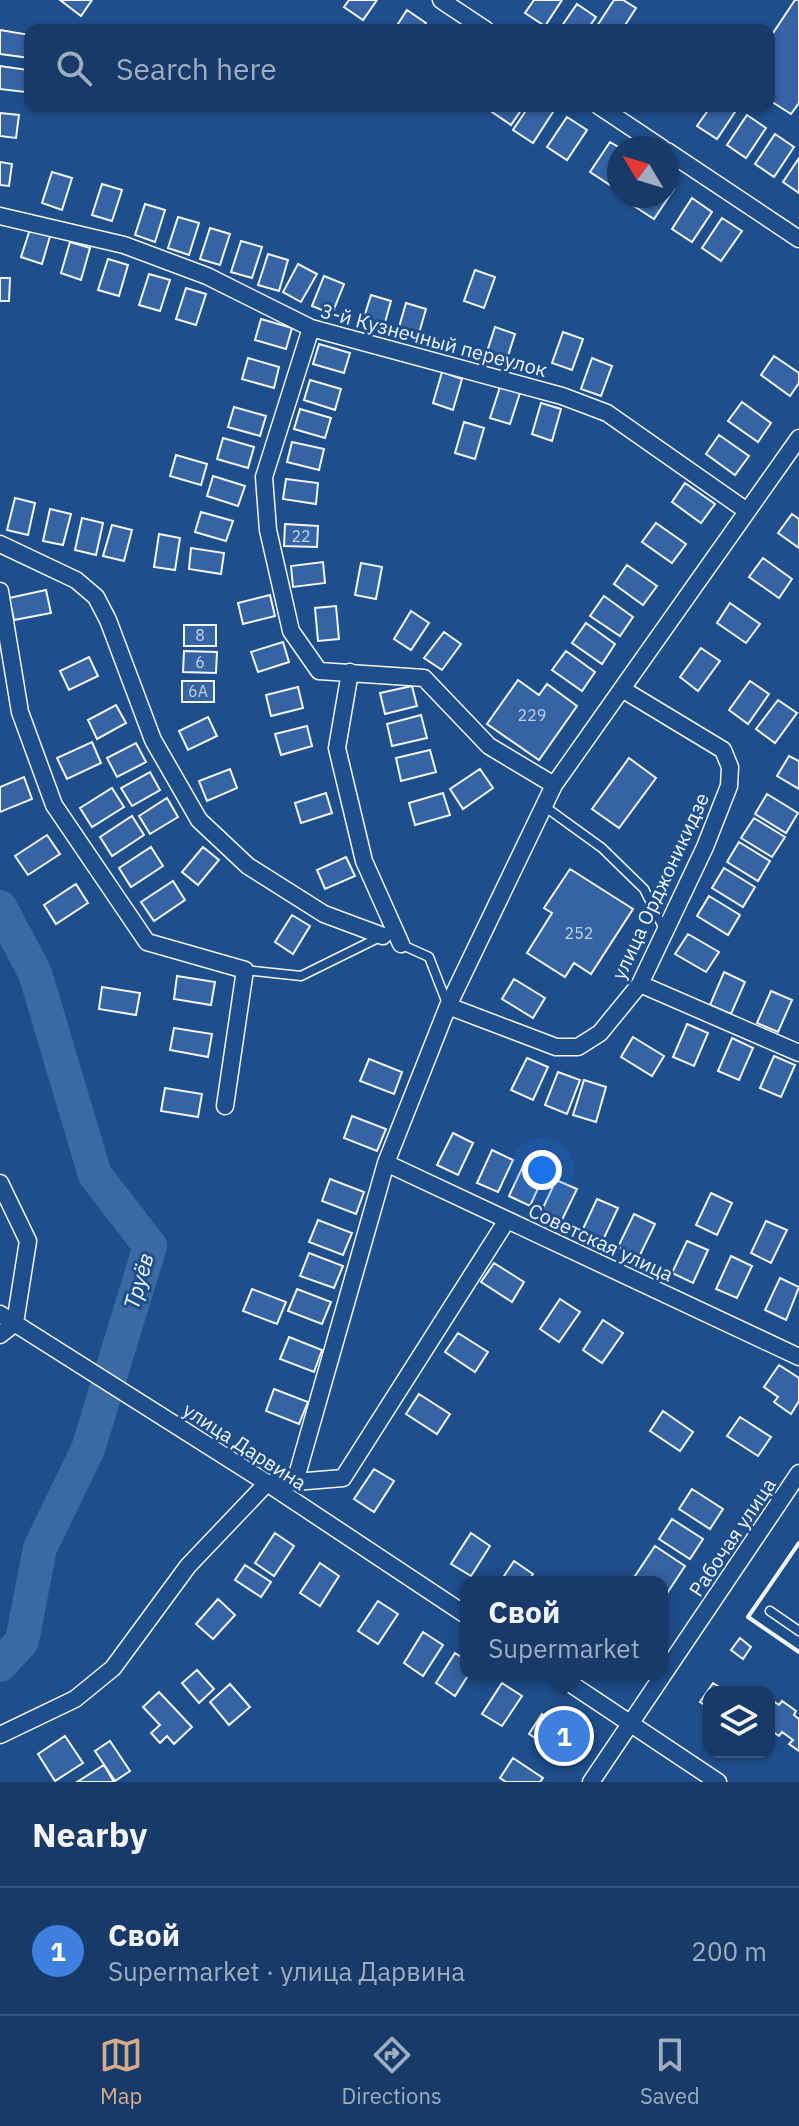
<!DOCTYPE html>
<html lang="en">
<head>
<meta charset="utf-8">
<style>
	body { margin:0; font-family:"IBM Plex Sans",sans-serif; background:#20416f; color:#f1f3f6 }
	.controls { position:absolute; right:24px; bottom:24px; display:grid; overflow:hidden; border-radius:16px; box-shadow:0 2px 6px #0004 }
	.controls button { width:72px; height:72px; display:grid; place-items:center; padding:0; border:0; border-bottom:2px solid #36547d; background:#173a69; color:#f1f3f6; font:40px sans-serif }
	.compass { position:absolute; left:607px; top:136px; width:72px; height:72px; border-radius:50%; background:#173a69; box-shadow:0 2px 6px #0004; rotate:308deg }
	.you { position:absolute; left:542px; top:1170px; width:28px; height:28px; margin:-20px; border:6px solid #fff; border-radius:50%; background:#1a73e8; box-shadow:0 0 0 12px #1a73e833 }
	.badge { display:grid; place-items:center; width:52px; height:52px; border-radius:50%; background:#d6ab8b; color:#fff; font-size:26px; font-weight:700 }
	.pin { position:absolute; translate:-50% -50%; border:4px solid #fff; box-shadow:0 2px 8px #0006 }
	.popup { position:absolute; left:460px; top:1576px; width:208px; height:104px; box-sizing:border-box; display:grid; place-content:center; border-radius:16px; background:#173a69; filter:drop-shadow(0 2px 6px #0005); font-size:26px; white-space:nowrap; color:#9eadc0 }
	.popup b { font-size:30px; color:#f1f3f6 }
	.popup::after { content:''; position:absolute; left:50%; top:100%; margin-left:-16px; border:16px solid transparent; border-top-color:#173a69 }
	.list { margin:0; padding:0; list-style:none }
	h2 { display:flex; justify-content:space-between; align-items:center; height:104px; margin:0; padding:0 32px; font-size:34px }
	h2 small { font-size:26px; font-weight:400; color:#9eadc0 }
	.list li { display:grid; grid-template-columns:52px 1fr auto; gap:24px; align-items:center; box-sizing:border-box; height:128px; padding:0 32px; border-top:2px solid #36547d }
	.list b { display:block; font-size:30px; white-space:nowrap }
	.list p { margin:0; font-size:26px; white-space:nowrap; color:#9eadc0 }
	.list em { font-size:26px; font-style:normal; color:#9eadc0 }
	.icon { flex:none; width:44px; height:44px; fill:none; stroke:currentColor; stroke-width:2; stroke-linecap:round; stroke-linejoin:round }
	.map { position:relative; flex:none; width:799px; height:1782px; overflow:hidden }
	.search { position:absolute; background:#173a69; box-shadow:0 2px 6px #0004; left:24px; right:24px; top:24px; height:88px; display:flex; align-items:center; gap:20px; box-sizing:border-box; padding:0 28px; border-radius:16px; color:#9eadc0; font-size:30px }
	.sheet { height:232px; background:#173a69 }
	nav { display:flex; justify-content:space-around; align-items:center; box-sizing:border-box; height:112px; border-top:2px solid #36547d; background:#173a69; font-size:22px; color:#9eadc0 }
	nav a { display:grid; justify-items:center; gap:4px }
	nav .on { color:#d6ab8b }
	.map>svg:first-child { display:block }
</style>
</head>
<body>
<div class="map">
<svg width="799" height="1782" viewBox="0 0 799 1782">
	<rect width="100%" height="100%" fill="#1f4e8c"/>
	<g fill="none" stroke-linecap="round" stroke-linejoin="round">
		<path stroke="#3b69a3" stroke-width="34" d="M0 907 35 973 95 1175 150 1246 88 1449 40 1548 22 1641 0 1665"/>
	</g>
	<path fill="#3563a3" stroke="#f2f6ff" stroke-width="2" d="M60 0H92L81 16Z
		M349 0H377L363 20 344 7Z
		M534 0H562L545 26 525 13Z
		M614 0H623L636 8 622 30H603L597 26Z
		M795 0H799V103L791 114 769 100V39Z
		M577 4 596 17 587 30H559Z
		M407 10 426 23 422 30H394Z
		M0 30 30 35V58L0 54Z
		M0 66 28 70 25 92 0 89Z
		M496 106H524L511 125 492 112Z
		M529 106H543L553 112 533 143 513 130Z
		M711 106H733L737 109 717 139 697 126Z
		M0 113 19 115 16 138 0 136Z
		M747 115 766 128 746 158 727 145Z
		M567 117 587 130 567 160 547 147Z
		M775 134 794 147 774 177 755 164Z
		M610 142 620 148 619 171 610 185 590 172Z
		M799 158V193L783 182Z
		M0 162 12 164 9 186 0 185Z
		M52 172 72 178 62 210 42 203Z
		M102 184 122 190 112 221 92 215Z
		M667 184 674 189 654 219 634 206 641 196H667Z
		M692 198 712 212 692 242 672 229Z
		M145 204 165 210 155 242 135 235Z
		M178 217 199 223 189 255 168 248Z
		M722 218 742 231 721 261 702 248Z
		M31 226 51 233 42 264 21 257Z
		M210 228 230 234 220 265 200 259Z
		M241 241 262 247 252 278 231 272Z
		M70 242 90 248 81 280 61 273Z
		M268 254 288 260 279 291 258 285Z
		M108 259 128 265 119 296 98 290Z
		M298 264 317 274 301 302 283 292Z
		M475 270 495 277 484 308 464 301Z
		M149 274 170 280 160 311 139 305Z
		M324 276 344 284 332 314 312 306Z
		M0 278H10L9 301H0Z
		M186 288 206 294 196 325 176 319Z
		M371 295 391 301 382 333 361 327Z
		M406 303 426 309 417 340 397 334Z
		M261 319 292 328 286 349 255 340Z
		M495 327 515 334 505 365 485 358Z
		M563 332 583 339 572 370 552 363Z
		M319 344 350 353 344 373 313 364Z
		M774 356 799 373V383L790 396 761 375Z
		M248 358 279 367 274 388 242 379Z
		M592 358 612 366 601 396 581 389Z
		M442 372 462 379 453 410 433 403Z
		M310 380 341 389 335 410 304 400Z
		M500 387 520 393 510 424 490 418Z
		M742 402 771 423 758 442 728 421Z
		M541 403 561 409 552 441 532 434Z
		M234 407 266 416 260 436 228 427Z
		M300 409 331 418 325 438 294 429Z
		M464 422 484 428 475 459 455 453Z
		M719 435 749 456 735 475 706 454Z
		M223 438 254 447 248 468 217 459Z
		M292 442 324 449 319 470 287 462Z
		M176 455 207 464 201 485 170 476Z
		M213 476 245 486 238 506 207 496Z
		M286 479 318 483 316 504 283 499Z
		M685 483 715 504 701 523 672 502Z
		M15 498 35 503 28 535 7 530Z
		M50 509 71 514 63 545 43 541Z
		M201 512 233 521 226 541 195 532Z
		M792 514 799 519V548L778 533Z
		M82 518 103 523 96 555 75 550Z
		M656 523 686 544 672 563 642 542Z
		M285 524 318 526 317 547 284 546Z
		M112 525 132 530 124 561 103 556Z
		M159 534 180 538 175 570 154 567Z
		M191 548 224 553 221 574 189 569Z
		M763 558 792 579 779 598 749 577Z
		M323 562 325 583 293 587 291 566Z
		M361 563 382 567 376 599 355 595Z
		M627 565 657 586 643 605 614 584Z
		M46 590 51 613 14 620 9 598Z
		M270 595 275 616 243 624 238 603Z
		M604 596 633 617 620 636 590 616Z
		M730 603 760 624 746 643 717 623Z
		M336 606 339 639 318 641 315 608Z
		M411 611 429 623 411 650 394 639Z
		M586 623 615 644 602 664 572 643Z
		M184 625H216V646H184Z
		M444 632 461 644 442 670 424 658Z
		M283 642 289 662 258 672 251 652Z
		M701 648 720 661 698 691 680 677Z
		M184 651 217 652 216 673 183 672Z
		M566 651 595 672 582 691 552 670Z
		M89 657 98 676 69 690 60 671Z
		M518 680 539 695 547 684 577 706 539 760 487 724Z
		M182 681H214V702H182Z
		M750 681 769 694 748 724 729 710Z
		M412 686 417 706 385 714 380 693Z
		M298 687 303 708 271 716 266 695Z
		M778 700 797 713 775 743 756 729Z
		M116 705 126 723 97 739 88 720Z
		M421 715 427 738 392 746 387 724Z
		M208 717 217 736 188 750 179 731Z
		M307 726 312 746 281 755 275 734Z
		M92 742 101 763 67 779 57 758Z
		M136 743 146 762 117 777 107 758Z
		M430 750 436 772 401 781 396 758Z
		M789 756 799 761V789L777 776Z
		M629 758 656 778 619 828 592 809Z
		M230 769 237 788 207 801 199 781Z
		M480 769 493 788 463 809 450 789Z
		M150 772 160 790 132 806 121 788Z
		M24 777 32 799 0 812V787Z
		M112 788 124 807 92 827 80 808Z
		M326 793 332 813 301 823 295 803Z
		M443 793 450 815 415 825 409 803Z
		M767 794 798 813 786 833 755 814Z
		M167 798 178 817 150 834 139 816Z
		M132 816 144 835 112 856 100 837Z
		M754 818 785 837 772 857 741 838Z
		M47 835 60 854 28 875 15 856Z
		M739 842 770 861 758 881 727 862Z
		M151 847 163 866 131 887 119 868Z
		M203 847 219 860 198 885 182 872Z
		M346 857 355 876 325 889 317 870Z
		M724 868 755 887 743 907 712 888Z
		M570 869 633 909 591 974 574 963 565 977 527 953 552 913 544 908Z
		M173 881 185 900 154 921 141 902Z
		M76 884 88 903 56 924 44 905Z
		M709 896 740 915 728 935 697 916Z
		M292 915 310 926 293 954 275 942Z
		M688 934 719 952 706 972 675 954Z
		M724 972 745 982 731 1014 710 1005Z
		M177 976 215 982 211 1005 174 999Z
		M514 979 545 998 533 1018 502 999Z
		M102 987 140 993 136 1015 99 1009Z
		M771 991 792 1000 778 1032 757 1023Z
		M687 1024 708 1033 694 1066 673 1057Z
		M174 1028 212 1034 208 1057 170 1050Z
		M633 1037 664 1056 652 1076 621 1057Z
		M732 1038 753 1048 739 1080 718 1071Z
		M774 1056 795 1065 781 1097 760 1088Z
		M527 1058 548 1067 533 1100 511 1090Z
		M369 1059 402 1072 394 1094 360 1081Z
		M558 1072 580 1080 567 1114 545 1105Z
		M584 1080 606 1087 596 1122 573 1115Z
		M165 1088 202 1094 198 1117 161 1111Z
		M352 1116 386 1129 377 1151 344 1138Z
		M453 1133 473 1143 458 1175 437 1165Z
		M492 1150 513 1160 498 1192 477 1183Z
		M524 1164 545 1173 530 1206 509 1196Z
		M330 1179 364 1192 356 1214 322 1201Z
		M556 1180 577 1189 561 1222 541 1212Z
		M711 1193 732 1203 717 1235 696 1225Z
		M597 1199 618 1208 603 1240 582 1231Z
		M634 1214 655 1224 639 1257 618 1247Z
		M318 1220 352 1233 343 1255 309 1242Z
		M766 1221 787 1230 771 1263 751 1253Z
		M687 1241 708 1250 693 1283 672 1273Z
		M309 1253 343 1266 334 1288 300 1276Z
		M731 1256 752 1266 737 1298 716 1289Z
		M494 1263 524 1282 512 1302 481 1282Z
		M780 1278 799 1287 786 1320 765 1310Z
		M252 1289 286 1302 277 1324 243 1311Z
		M297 1289 331 1302 322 1324 288 1311Z
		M560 1299 580 1312 559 1342 540 1329Z
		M603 1320 623 1333 602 1363 583 1350Z
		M458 1333 488 1352 475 1372 445 1352Z
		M289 1337 322 1350 314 1372 280 1359Z
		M779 1365 799 1378V1401L791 1414 774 1402 778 1397 764 1387Z
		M274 1389 308 1402 299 1424 266 1411Z
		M419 1394 450 1414 437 1434 406 1414Z
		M663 1411 693 1432 680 1451 650 1431Z
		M740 1417 771 1437 758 1456 727 1436Z
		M374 1469 394 1481 374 1512 354 1499Z
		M692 1489 723 1509 710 1529 679 1509Z
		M672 1519 703 1539 690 1559 659 1539Z
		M275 1533 294 1546 274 1576 255 1563Z
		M471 1533 490 1546 471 1576 451 1564Z
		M655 1546 685 1566 662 1601V1582H631Z
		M514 1561 533 1574 528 1582H500Z
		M320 1563 339 1576 320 1606 300 1593Z
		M245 1565 271 1582 261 1597 235 1580Z
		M218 1599 235 1615 213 1639 196 1624Z
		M378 1601 398 1614 378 1644 358 1631Z
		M423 1632 443 1645 423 1676 404 1663Z
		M740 1638 751 1647 743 1659 731 1650Z
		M455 1653 466 1660V1674H469L455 1696 436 1683Z
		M197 1670 214 1689 199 1703 182 1683Z
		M502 1683 522 1696 502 1726 482 1714Z
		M713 1683 727 1692H709V1708L700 1702Z
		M230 1684 250 1707 229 1725 210 1702Z
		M159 1692 192 1727 174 1744 167 1736 160 1743 151 1733 160 1725 143 1707Z
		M769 1698 779 1705 782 1701 796 1711 794 1715 799 1719V1751L789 1744 793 1740 782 1732 779 1736 769 1729Z
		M542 1714 573 1734 560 1754 529 1734Z
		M65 1736 83 1763 55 1781 38 1754Z
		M110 1741 130 1771 115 1781 95 1751Z
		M513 1758 543 1778 540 1782H506L500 1778Z
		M104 1765 114 1782H77Z"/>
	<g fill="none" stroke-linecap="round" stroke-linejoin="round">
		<g stroke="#f2f6ff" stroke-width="11">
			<path id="service" d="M544 806 602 848 644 889 664 929
				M398 943 429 957 448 1006
				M245 970 301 976 382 936
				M770 1611 799 1631"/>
		</g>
		<g stroke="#f2f6ff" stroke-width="19">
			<path id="minor" d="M441 0 486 30
				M599 106 662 148
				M667 151 799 239
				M0 216 124 245 207 276 311 328 562 396 607 413 747 511
				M311 328 264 477 268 530 291 631 319 671 424 678 489 746 554 785
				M0 544 76 580 96 597 108 620 153 740 199 820 248 866 324 914 383 936
				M0 591 20 712 54 805 147 942 245 970 225 1106
				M350 672 337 748 364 861 401 944
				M640 984 799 1053
				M448 1006 556 1047H578L600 1033 640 984 705 847 729 786 730 767 723 750 622 689
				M386 1163 799 1357
				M0 1183 28 1241 15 1323 0 1335
				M0 1314 267 1483 466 1615
				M295 1482 343 1478 507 1220
				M556 1674 718 1782
				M0 1735 75 1699 113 1668 188 1566 267 1483 295 1482 386 1163 448 1006 554 785 799 438
				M591 1782 799 1473"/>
		</g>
		<use href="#service" stroke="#1f4e8c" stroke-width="8"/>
		<use href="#minor" stroke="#1f4e8c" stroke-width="16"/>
		<path stroke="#f2f6ff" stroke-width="4" d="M799 1543 748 1617 799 1652"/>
	</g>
	<g text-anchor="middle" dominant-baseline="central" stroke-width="6" stroke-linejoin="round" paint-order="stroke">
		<g font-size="16" fill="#c3d1e8">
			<text x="301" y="536">22</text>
			<text x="200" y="635">8</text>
			<text x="200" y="662">6</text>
			<text x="198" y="691">6А</text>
			<text x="532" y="715">229</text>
			<text x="579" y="933">252</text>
		</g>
		<g font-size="20" fill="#f2f6ff" stroke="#1f4e8c">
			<text transform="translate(434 340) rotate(15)">3-й Кузнечный переулок</text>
			<text transform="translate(660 886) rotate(-65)">улица Орджоникидзе</text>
			<text transform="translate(601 1242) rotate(25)">Советская улица</text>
			<text transform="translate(245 1446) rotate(33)">улица Дарвина</text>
			<text transform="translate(732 1537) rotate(-56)">Рабочая улица</text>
		</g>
		<g font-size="22" font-style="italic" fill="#f2f6ff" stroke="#1f4e8c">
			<text transform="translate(138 1281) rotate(-74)">Труёв</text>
		</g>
	</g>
</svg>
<div class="controls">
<button><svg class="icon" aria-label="layers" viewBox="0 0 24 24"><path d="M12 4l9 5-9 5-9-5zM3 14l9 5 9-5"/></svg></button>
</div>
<svg class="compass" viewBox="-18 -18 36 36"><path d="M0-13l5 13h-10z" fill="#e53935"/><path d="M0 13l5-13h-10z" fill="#9eadc0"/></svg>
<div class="you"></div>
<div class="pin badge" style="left:564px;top:1736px;background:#3f7fe0">1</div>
<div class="popup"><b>Свой</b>Supermarket</div>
<div class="search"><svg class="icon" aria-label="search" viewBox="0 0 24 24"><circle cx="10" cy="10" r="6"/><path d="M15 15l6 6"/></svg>Search here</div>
</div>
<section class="sheet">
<h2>Nearby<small></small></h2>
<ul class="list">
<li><span class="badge" style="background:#3f7fe0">1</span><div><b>Свой</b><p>Supermarket · улица Дарвина</p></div><em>200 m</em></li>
</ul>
</section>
<nav>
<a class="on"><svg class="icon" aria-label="map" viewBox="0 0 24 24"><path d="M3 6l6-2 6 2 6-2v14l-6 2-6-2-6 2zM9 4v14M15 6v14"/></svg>Map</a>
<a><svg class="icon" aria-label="directions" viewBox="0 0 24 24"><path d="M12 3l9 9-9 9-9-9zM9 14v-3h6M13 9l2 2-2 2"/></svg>Directions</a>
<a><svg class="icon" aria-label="saved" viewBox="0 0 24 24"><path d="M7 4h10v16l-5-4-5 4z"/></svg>Saved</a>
</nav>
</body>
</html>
